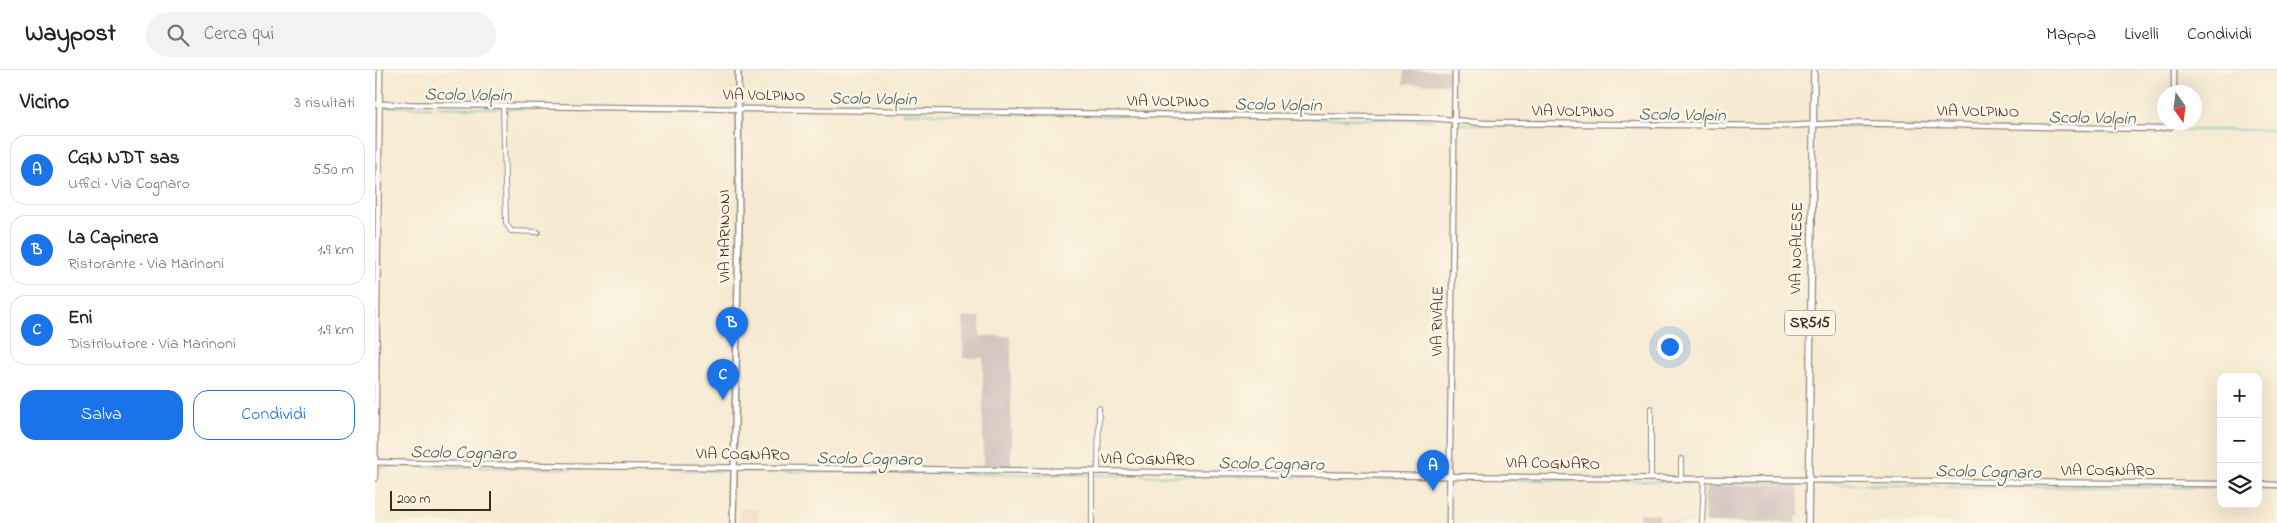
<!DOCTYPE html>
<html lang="it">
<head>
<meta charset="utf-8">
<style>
	body { margin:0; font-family:"Indie Flower",sans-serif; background:#f2f2f2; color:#202124 }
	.controls { position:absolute; right:15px; bottom:15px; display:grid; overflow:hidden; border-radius:10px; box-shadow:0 5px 20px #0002 }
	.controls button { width:45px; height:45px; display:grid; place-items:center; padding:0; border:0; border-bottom:1px solid #e0e0e0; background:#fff; color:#202124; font:25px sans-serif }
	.compass { position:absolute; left:1782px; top:15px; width:45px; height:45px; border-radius:50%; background:#fff; box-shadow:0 5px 20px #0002; rotate:166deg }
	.scale { position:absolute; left:15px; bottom:12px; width:101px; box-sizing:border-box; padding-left:5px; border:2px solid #3b2a1e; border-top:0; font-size:14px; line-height:18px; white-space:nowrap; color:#3b2a1e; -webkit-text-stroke:4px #fcf5e5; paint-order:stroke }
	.you { position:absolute; left:1294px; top:276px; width:18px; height:18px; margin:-12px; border:4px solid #fff; border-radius:50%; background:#1a73e8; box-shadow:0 0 0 8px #1a73e833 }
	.badge { display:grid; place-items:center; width:32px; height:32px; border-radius:50%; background:#1a73e8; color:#fff; font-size:16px; font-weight:700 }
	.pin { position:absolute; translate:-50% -41px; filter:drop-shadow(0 1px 2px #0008) }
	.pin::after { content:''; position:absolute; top:26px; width:18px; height:15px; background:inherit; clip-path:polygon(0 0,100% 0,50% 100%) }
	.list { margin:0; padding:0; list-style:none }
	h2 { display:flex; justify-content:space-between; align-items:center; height:65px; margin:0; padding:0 20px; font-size:21px }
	h2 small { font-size:16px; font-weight:400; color:#757577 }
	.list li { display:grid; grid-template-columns:32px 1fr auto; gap:15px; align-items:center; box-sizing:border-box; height:70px; margin:0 10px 10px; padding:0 10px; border:1px solid #e0e0e0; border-radius:15px }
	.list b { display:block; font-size:19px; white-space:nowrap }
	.list p { margin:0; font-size:16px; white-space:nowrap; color:#757577 }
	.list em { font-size:16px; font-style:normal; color:#757577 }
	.actions { display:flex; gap:10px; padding:15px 20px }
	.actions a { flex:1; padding:11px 0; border:1px solid #1a73e8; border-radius:15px; text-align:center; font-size:18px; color:#1a73e8 }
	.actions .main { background:#1a73e8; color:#fff }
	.icon { flex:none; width:28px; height:28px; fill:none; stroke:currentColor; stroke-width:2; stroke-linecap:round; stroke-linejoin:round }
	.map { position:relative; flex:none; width:1902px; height:453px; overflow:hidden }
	header { display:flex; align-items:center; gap:30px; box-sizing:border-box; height:70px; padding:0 25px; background:#fff; border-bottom:1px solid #e0e0e0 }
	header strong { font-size:24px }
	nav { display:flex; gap:28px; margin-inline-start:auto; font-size:18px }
	.search { width:350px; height:45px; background:#f2f2f2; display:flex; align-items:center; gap:12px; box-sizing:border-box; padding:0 18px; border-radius:28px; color:#757577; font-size:19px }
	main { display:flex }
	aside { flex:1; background:#fff }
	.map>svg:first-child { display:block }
</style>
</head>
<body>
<header>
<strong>Waypost</strong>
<div class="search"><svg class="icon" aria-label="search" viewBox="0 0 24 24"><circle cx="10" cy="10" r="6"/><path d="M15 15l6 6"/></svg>Cerca qui</div>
<nav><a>Mappa</a><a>Livelli</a><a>Condividi</a></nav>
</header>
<main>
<aside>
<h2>Vicino<small>3 risultati</small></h2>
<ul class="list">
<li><span class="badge">A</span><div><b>CGN NDT sas</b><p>Uffici · Via Cognaro</p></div><em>550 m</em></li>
<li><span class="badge">B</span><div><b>La Capinera</b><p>Ristorante · Via Marinoni</p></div><em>1.9 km</em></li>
<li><span class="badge">C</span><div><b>Eni</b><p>Distributore · Via Marinoni</p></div><em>1.9 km</em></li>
</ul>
<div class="actions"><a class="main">Salva</a><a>Condividi</a></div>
</aside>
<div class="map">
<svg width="1902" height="453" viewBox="0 0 1902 453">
	<rect width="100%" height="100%" fill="#fcf5e5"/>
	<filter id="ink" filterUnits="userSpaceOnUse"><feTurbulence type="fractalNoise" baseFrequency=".02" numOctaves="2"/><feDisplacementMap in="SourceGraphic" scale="10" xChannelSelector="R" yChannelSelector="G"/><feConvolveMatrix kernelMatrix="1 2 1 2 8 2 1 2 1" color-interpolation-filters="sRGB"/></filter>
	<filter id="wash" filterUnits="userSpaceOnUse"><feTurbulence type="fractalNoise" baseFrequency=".0096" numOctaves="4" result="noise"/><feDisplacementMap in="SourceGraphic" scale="20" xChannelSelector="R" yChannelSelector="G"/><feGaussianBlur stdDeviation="1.12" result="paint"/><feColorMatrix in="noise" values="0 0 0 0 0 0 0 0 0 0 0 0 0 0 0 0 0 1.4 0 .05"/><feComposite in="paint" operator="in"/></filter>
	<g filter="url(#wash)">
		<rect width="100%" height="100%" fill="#f6ead2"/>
		<path fill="#f2d4be" d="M364 439H383V453H364Z"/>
		<path fill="#cfc0ba" d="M1029 0H1078V14H1029Z
			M588 247H605V266H636V397H608V288H588Z
			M1423 414 1425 446H1421V453H1330L1329 425 1332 416Z
			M1264 443 1284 444V451L1323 453H1264Z"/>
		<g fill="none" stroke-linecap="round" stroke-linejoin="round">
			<path stroke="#3bacb6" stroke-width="1" d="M0 37H1
				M9 37 127 38
				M131 39 349 41
				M527 43 1060 50
				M1081 54 1397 60 1435 57
				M1456 56 1781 63 1799 60H1902
				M2 396 352 401
				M363 401 715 405
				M720 405 1072 409
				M1077 409 1321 412
				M1333 412 1423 413
				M1437 413 1579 417H1789
				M1793 417 1846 418
				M1883 419H1902"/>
		</g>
	</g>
	<g filter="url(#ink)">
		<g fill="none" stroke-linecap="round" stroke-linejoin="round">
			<g stroke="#988a78" stroke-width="6">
				<path id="minor" d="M128 35 131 153 136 161 163 162
					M717 402V453
					M723 402 724 338
					M1276 408V338
					M1306 408V389
					M1327 453 1329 408"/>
			</g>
			<g stroke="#988a78" stroke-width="7">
				<path id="tertiary" d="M1799 0V22
					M0 34 1057 48 1109 53 1409 56 1470 53 1780 59 1795 57 1798 52
					M0 392C204 398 408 397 612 400 1023 406 1435 411 1846 414
					M0 408 5 0
					M1883 414 1902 415
					M1074 453 1080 0"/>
			</g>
			<g stroke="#988a78" stroke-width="8">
				<path id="secondary" d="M358 453 364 156 363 0"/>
			</g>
			<g stroke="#988a78" stroke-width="8">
				<path id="primary" d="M1433 453 1439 0"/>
			</g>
			<use href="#minor" stroke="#fff" stroke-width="4"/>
			<use href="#tertiary" stroke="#fff" stroke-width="4.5"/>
			<use href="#secondary" stroke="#fff" stroke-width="5"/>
			<use href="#primary" stroke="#fff" stroke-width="5.5"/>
		</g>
	</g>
	<g text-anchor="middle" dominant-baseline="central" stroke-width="5" stroke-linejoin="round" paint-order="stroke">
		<rect fill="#fcf5e5" stroke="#75675a" stroke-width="1" x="1410" y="240.5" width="50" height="25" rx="4"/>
		<g font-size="15" font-weight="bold" fill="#3b2a1e">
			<text x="1435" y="253">SR515</text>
		</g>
		<g font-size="16" fill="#3b2a1e" stroke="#fcf5e5">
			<text transform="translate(389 26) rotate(1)">VIA VOLPINO</text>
			<text transform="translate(793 32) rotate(1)">VIA VOLPINO</text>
			<text transform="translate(1198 42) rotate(1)">VIA VOLPINO</text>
			<text transform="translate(1603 42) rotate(1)">VIA VOLPINO</text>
			<text transform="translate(350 166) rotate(-90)">VIA MARINONI</text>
			<text transform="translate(1422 178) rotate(-89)">VIA NOALESE</text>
			<text transform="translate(1063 251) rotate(-89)">VIA RIVALE</text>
			<text transform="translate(368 385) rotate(1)">VIA COGNARO</text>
			<text transform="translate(773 390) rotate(1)">VIA COGNARO</text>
			<text transform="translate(1178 394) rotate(1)">VIA COGNARO</text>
			<text x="1733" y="401">VIA COGNARO</text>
		</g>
		<g font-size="18" font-style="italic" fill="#3b5e5b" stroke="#fcf5e5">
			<text transform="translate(93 26) rotate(1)">Scolo Volpin</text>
			<text transform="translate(498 30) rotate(1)">Scolo Volpin</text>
			<text transform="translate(903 36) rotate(1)">Scolo Volpin</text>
			<text transform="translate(1307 46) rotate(1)">Scolo Volpin</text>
			<text transform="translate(1717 49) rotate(1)">Scolo Volpin</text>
			<text transform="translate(88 384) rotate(1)">Scolo Cognaro</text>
			<text transform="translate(494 390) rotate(1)">Scolo Cognaro</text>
			<text transform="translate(896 395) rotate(1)">Scolo Cognaro</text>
			<text transform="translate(1613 403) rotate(1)">Scolo Cognaro</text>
		</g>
	</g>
</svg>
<div class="controls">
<button>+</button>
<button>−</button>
<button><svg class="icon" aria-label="layers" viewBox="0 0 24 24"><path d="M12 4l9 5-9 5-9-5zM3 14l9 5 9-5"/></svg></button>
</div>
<svg class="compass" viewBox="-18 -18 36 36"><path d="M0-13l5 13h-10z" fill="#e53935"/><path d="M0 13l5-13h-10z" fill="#757577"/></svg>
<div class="scale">200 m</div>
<div class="you"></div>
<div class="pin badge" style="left:1058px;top:421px">A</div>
<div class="pin badge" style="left:357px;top:278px">B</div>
<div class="pin badge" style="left:348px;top:330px">C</div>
</div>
</main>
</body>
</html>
